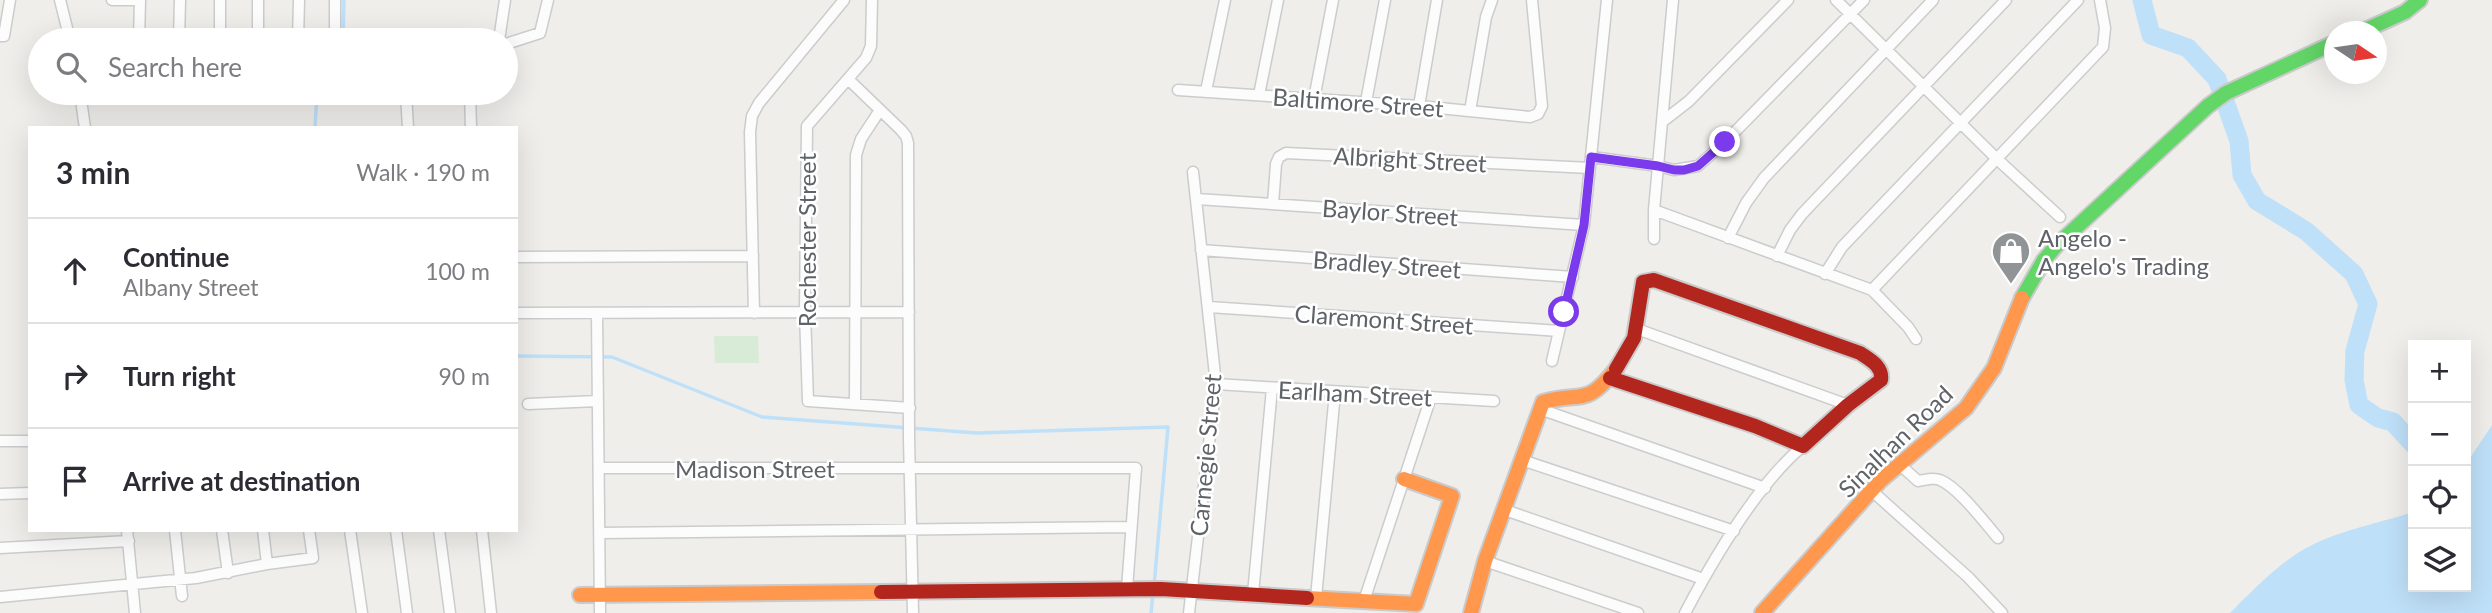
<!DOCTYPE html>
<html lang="en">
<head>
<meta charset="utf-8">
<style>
	body { margin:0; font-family:Lato,sans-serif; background:#f7f7f7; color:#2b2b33 }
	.controls { position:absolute; right:21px; bottom:21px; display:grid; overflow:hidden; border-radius:0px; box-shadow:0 7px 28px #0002 }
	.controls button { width:63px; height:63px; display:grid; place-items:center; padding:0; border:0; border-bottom:2px solid #e1e1e2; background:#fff; color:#2b2b33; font:35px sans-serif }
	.compass { position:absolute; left:2324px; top:21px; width:63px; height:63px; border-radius:50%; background:#fff; box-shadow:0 7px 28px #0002; rotate:103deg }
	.stop { position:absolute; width:21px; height:21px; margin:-16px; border:5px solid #7c3aed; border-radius:50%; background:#fff }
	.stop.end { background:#7c3aed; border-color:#fff; box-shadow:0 2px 7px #0008 }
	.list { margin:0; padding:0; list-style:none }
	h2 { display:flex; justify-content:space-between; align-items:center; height:91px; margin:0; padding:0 28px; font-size:30px }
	h2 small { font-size:23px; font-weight:400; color:#7c7c81 }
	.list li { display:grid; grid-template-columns:46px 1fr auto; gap:21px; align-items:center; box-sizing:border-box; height:105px; padding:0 28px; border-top:2px solid #e1e1e2 }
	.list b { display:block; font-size:26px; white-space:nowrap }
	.list p { margin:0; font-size:23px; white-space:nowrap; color:#7c7c81 }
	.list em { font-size:23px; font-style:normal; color:#7c7c81 }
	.icon { flex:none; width:38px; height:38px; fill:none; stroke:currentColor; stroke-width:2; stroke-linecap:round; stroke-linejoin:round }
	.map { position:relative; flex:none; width:2492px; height:613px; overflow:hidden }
	.search { position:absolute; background:#fff; box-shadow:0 7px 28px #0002; left:28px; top:28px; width:490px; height:77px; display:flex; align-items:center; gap:18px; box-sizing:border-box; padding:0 24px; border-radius:38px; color:#7c7c81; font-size:26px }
	.panel { position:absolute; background:#fff; box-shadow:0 7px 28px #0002; left:28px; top:126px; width:490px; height:406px; border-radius:0px }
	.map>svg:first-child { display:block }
</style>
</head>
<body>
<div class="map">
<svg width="2492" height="613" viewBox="0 0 2492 613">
	<rect width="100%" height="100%" fill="#efeeea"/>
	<path fill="#d8ebd6" d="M714 336H758L759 363H715Z"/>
	<path fill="#bfe0f9" d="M2492 425V613H2230C2255 588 2282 559 2314 544 2342 530 2383 522 2413 512V587H2466V464Z"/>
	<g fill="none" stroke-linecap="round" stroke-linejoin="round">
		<path stroke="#bfe0f9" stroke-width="3.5" d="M343 40 344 0
			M315 128 317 93
			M516 356 612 357 762 417 977 433 1168 427 1154 586
			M1151 613 1153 594"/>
		<path stroke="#bfe0f9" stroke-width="19" d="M2142 0 2151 35 2188 48 2217 79 2239 141 2242 175 2257 201 2306 231 2354 274 2368 304 2355 351 2354 380 2359 405 2378 418 2393 422 2413 444"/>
		<g stroke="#cbcccc" stroke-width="13">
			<path id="street" d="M60 0 70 40
				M112 0H140
				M258 0V40
				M335 0V40
				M872 0 871 46 866 58 807 126 805 313 808 401 910 408
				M1836 0 1997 159 2060 217
				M0 36H4L10 0
				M139 40 140 0
				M179 40 180 0
				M220 40V0
				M298 40 299 0
				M499 40 505 0
				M506 44 540 33 548 0
				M848 79 901 130 906 136 908 143 909 438 913 613
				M1178 90 1419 106 1530 117 1538 114 1542 106 1532 0
				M1206 91 1225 0
				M80 93 85 128
				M470 93 471 128
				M406 94 408 128
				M1259 95 1278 0
				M1314 99 1333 0
				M1366 102 1385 0
				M1419 106 1437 0
				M1470 111 1486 17 1492 0
				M1662 122 1689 101 1788 0
				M1592 157 1658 166 1674 170 1698 166 1725 142 1864 0
				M1197 199 1584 225
				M1273 204 1276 164 1279 157 1286 153 1590 168
				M1654 210 1872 290 2103 47 2105 28 2100 0
				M1728 238 1746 203 1764 178 1933 0
				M1654 239V210L1673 0
				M1201 250 1573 277
				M1777 256 1790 230 1802 214 2006 0
				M516 257 753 256
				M1825 274 1842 247 2078 0
				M1872 290 1908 327 1916 339
				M1209 307 1559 331
				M516 313 909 312
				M597 313 600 613
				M754 313 750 132 752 116 759 103 844 0
				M1637 329 1848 405
				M1552 361 1584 225 1607 0
				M1216 384 1494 401
				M528 404 598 401
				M855 404 856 155 861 139 880 110
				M1540 409 1765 488
				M0 441H30
				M1522 460 1734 531
				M1899 464 1918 481C1925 480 1933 477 1940 480 1958 487 1985 523 1998 538
				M600 468H1136L1127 589
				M1872 491 1968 577 2002 613
				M0 494 30 493
				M1505 510 1703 579
				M127 530 135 613
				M175 530 182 596
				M222 530 228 573
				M263 530 267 564
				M350 530 362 613
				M396 530 407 613
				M439 530 450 613
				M482 530 491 613
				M600 533 1130 527
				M0 548 129 541
				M1485 561 1638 613
				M1253 594 1272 388
				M0 597 196 578 267 564 313 558 309 530
				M1316 598 1335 392
				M1364 601 1431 397
				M1189 613 1216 384 1193 172
				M1685 613C1713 560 1756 485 1803 446"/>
		</g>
		<g stroke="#cacacb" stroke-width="18">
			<path id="fast" d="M2361 32 2405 12 2420 0
				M2022 298 2044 260 2056 246 2208 106 2226 93 2334 43"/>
		</g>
		<g stroke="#cacacb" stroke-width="18">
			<path id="slow" d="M580 595 881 592
				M1307 598 1416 604 1452 496 1404 479
				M1471 613 1485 561 1543 402C1583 391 1585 408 1616 369
				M1762 613 1880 481 1966 408 1994 368 2022 298"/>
		</g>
		<g stroke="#cacacb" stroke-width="18">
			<path id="jam" d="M1610 378 1755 426 1803 446 1848 405 1881 380C1883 366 1870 360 1860 353L1654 280 1643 282 1634 338 1616 369
				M881 592 1161 589 1307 598"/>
		</g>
		<use href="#street" stroke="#fdfcfc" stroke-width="10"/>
		<use href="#fast" stroke="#63d668" stroke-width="14"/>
		<use href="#slow" stroke="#ff974d" stroke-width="14"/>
		<use href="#jam" stroke="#b3261e" stroke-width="14"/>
	</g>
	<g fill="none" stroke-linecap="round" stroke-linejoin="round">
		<path stroke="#7c3aed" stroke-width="9" d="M1564 312 1584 225 1591 157 1658 166 1674 170H1684L1698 166 1725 142"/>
	</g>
	<defs>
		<g id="shop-pin" transform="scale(2.0125)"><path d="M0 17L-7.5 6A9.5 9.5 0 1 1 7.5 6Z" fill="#919496" stroke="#fff"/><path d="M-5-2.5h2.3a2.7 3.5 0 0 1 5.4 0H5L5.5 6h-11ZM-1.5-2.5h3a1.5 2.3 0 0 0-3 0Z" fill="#fff"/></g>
	</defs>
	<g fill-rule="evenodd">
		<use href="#shop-pin" x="2011" y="251"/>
	</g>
	<g text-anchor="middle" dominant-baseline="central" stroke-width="5" stroke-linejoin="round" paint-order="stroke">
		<g font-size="24" fill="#5f6368" stroke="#fff">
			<text transform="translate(1358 102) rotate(4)">Baltimore Street</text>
			<text transform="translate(1410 159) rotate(3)">Albright Street</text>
			<text transform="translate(1390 212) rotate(4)">Baylor Street</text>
			<text transform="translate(806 240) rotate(-90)">Rochester Street</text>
			<text transform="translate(1387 264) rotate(4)">Bradley Street</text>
			<text transform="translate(1384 319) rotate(4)">Claremont Street</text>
			<text transform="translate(1355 393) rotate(3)">Earlham Street</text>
			<text transform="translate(1895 441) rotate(-44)">Sinalhan Road</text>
			<text transform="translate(1205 455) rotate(-85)">Carnegie Street</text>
			<text x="755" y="468">Madison Street</text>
		</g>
		<g font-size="24" fill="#5f6368" stroke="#fff" text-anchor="start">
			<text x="2038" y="237">Angelo -<tspan x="2038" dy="28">Angelo's Trading</tspan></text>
		</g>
	</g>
</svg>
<div class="controls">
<button>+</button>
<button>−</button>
<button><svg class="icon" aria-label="locate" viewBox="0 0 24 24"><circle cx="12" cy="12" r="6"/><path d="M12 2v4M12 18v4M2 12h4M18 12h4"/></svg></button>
<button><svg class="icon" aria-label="layers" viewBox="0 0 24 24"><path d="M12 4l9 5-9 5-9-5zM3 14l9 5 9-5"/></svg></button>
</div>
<svg class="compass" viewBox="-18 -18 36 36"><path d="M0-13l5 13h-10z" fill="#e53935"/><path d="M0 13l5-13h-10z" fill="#7c7c81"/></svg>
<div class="stop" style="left:1564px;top:312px"></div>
<div class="stop end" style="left:1725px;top:142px"></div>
<div class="search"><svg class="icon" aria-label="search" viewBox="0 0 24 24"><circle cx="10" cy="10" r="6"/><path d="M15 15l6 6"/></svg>Search here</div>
<section class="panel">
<h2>3 min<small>Walk · 190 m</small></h2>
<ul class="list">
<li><svg class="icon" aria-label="ahead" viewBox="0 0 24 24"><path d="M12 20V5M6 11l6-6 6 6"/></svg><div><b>Continue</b><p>Albany Street</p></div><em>100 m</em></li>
<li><svg class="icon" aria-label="right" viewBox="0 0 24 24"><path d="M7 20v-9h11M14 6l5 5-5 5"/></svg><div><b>Turn right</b></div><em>90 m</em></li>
<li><svg class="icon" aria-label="arrive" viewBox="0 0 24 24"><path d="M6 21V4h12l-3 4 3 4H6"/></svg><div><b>Arrive at destination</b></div></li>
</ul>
</section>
</div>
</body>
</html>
